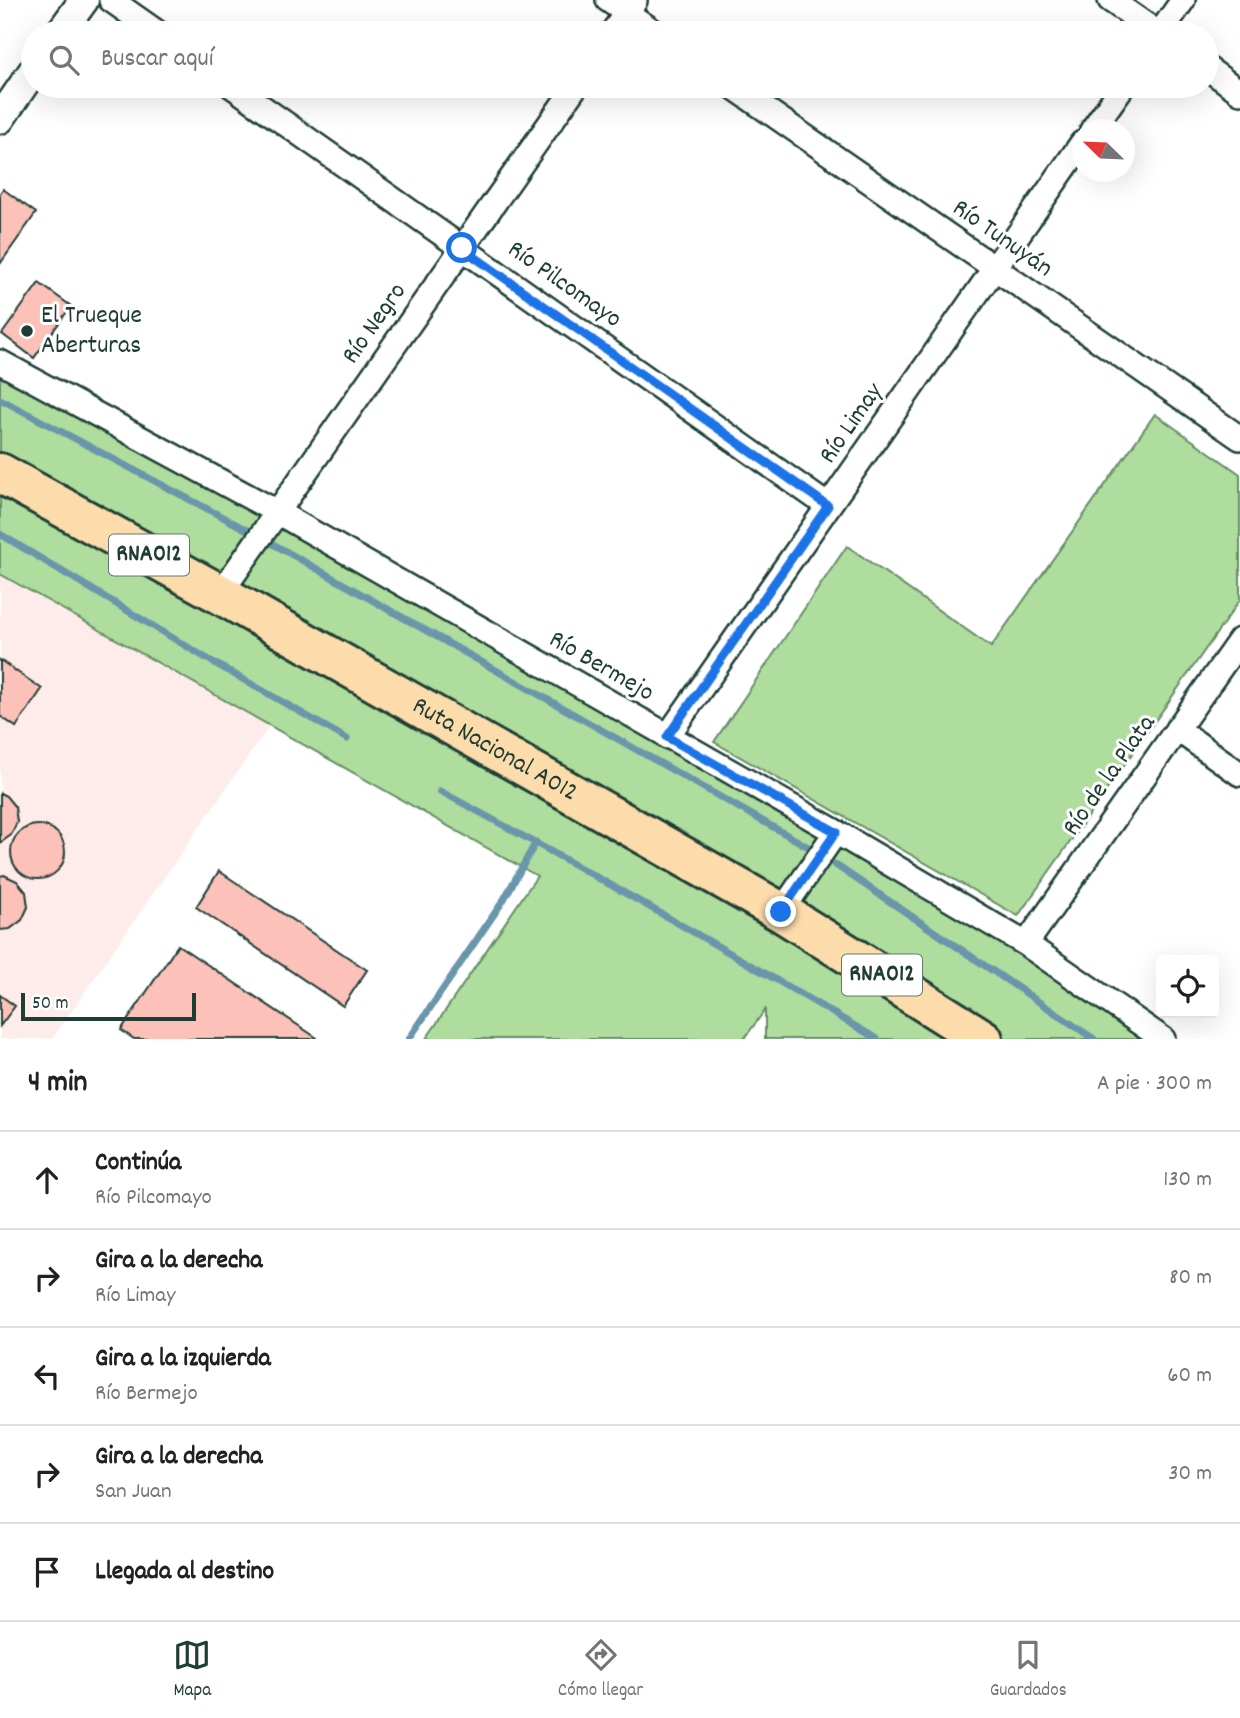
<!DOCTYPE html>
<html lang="es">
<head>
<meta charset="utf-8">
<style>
	body { margin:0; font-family:Dekko,sans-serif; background:#f6f6f6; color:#202124 }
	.controls { position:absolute; right:21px; bottom:21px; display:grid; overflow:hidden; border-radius:7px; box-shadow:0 7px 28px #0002 }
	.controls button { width:63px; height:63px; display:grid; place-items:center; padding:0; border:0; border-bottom:2px solid #e0e0e0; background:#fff; color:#202124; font:35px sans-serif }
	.compass { position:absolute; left:1072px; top:119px; width:63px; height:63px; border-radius:50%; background:#fff; box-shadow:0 7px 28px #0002; rotate:293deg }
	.scale { position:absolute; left:21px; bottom:18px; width:175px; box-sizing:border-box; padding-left:7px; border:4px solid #1f3d34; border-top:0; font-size:19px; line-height:24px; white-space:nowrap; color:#1f3d34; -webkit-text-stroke:5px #fff; paint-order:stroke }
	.stop { position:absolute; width:21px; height:21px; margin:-16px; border:5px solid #1a73e8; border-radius:50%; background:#fff }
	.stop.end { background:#1a73e8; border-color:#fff; box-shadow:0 2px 7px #0008 }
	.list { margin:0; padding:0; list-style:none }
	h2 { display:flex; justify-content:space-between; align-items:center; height:91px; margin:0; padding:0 28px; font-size:30px }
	h2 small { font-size:23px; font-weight:400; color:#757577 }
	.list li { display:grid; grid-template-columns:46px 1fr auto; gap:21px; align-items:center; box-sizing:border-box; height:98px; padding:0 28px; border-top:2px solid #e0e0e0 }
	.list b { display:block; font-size:26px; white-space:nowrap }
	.list p { margin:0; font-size:23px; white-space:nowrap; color:#757577 }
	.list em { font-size:23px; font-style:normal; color:#757577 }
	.icon { flex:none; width:38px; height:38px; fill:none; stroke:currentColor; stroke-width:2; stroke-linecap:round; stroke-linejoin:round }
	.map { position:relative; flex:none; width:1240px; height:1039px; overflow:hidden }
	.search { position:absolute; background:#fff; box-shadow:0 7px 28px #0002; left:21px; right:21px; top:21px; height:77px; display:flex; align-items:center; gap:18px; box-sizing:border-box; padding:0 24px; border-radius:38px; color:#757577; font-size:26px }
	.sheet { height:581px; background:#fff }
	nav { display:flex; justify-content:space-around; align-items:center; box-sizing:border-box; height:98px; border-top:2px solid #e0e0e0; background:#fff; font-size:19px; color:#757577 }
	nav a { display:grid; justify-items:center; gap:4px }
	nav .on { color:#1f3d34 }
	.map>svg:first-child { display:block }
</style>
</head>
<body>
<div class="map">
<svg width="1240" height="1039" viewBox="0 0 1240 1039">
	<rect width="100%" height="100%" fill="#fff"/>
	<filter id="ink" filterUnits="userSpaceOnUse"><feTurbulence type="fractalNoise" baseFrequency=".0143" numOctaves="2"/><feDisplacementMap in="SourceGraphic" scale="14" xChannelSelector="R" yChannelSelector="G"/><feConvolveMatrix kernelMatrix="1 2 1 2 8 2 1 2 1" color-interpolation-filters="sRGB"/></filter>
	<g filter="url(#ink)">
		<path fill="#feecea" d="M0 574 270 725 52 1039H0Z"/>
		<path fill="#aedd9d" stroke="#668d68" stroke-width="2" d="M0 362 667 737 1163 1039H765V1010L744 1039H426L537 876 0 574Z
			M1155 414 1240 474V600L1018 916 714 742 847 546 991 647Z"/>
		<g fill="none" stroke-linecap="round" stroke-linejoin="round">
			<path stroke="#6b96ab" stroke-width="7" d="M0 399 249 531
				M0 534 211 661 347 739
				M273 544 812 849
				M440 791C588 870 733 954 877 1039
				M834 864 1094 1039
				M409 1039 503 901 536 842"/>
		</g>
		<path fill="#fcc1b8" stroke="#1f3d34" stroke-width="2" d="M3 189 36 213 0 264V193Z
			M39 283 71 306 34 358 2 334Z
			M0 660 42 689 16 727 0 716Z
			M0 793 6 796 15 807 17 822 11 835 0 843Z
			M11 852a27 27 0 1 1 54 0a27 27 0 1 1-54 0Z
			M219 871 367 970 343 1006 196 907Z
			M4 875 17 881 26 892 28 907 22 920 10 929 0 930V876Z
			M178 945 317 1038V1039H134L121 1030Z
			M0 995 15 1006 0 1026Z"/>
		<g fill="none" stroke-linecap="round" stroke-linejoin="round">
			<g stroke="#1f3d34" stroke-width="28">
				<path id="minor" d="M111 0 158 33
					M608 0 656 33
					M1110 0 1158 33
					M612 33 635 1
					M1160 33 1183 0
					M1207 68 1240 92
					M232 86 828 506
					M732 86 1240 438
					M1092 130 1123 86
					M0 362 277 512 836 832 1026 944 1163 1039
					M220 594 576 86
					M1177 729 1240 774
					M667 737 1082 143
					M781 912 836 832
					M1026 944 1240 640"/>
			</g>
			<g stroke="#1f3d34" stroke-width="33">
				<path id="tertiary" d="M60 33 84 0
					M0 119 33 71"/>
			</g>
			<g stroke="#1f3d34" stroke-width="44">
				<g id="trunk">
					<path id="s1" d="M0 473 220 594 781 912 983 1039"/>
				</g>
			</g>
			<use href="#minor" stroke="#fff" stroke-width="23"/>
			<use href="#tertiary" stroke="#fff" stroke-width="28"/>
			<use href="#trunk" stroke="#fddcac" stroke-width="38"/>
		</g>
	</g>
	<g fill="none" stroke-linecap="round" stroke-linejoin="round" filter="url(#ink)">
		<path stroke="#1a73e8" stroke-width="9" d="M462 248 828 506 667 737 836 832 781 912"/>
	</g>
	<circle fill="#1f3d34" stroke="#fff" stroke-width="2.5" cx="27" cy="331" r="7"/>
	<g text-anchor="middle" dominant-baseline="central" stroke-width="6" stroke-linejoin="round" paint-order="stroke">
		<g fill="#fff" stroke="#627771" stroke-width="2">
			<rect x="109" y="534.5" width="80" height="41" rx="5"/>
			<rect x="842" y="954.5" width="80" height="41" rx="5"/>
		</g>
		<g font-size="24" font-weight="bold" fill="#1f3d34">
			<text x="149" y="555">RNA012</text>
			<text x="882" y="975">RNA012</text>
		</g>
		<g font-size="26" fill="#1f3d34" stroke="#fff">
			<text transform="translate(1002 239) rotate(35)">Río Tunuyán</text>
			<text transform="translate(564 285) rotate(35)">Río Pilcomayo</text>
			<text transform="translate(375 324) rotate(-55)">Río Negro</text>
			<text transform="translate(852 424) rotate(-55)">Río Limay</text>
			<text transform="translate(601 667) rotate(30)">Río Bermejo</text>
			<text stroke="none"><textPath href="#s1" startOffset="567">Ruta Nacional A012</textPath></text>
			<text transform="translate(1110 776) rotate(-55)">Río de la Plata</text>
		</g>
		<g font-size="26" fill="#1f3d34" stroke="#fff" text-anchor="start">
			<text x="41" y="316">El Trueque<tspan x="41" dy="30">Aberturas</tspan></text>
		</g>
	</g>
</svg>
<div class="controls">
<button><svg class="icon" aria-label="locate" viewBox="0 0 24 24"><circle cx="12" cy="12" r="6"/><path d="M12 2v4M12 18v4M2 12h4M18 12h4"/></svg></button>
</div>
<svg class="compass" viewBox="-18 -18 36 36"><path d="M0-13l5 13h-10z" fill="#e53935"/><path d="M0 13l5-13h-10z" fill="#757577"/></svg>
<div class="scale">50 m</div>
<div class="stop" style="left:462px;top:248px"></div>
<div class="stop end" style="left:781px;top:912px"></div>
<div class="search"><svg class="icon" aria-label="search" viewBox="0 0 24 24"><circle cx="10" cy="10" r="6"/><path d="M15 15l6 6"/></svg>Buscar aquí</div>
</div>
<section class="sheet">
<h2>4 min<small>A pie · 300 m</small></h2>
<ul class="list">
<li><svg class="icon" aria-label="ahead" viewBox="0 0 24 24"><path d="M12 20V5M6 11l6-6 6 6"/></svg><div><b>Continúa</b><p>Río Pilcomayo</p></div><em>130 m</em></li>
<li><svg class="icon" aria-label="right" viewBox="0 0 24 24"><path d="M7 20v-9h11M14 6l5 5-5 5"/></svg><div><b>Gira a la derecha</b><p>Río Limay</p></div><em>80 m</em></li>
<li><svg class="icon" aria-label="left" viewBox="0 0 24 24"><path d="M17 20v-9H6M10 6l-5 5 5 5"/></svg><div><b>Gira a la izquierda</b><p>Río Bermejo</p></div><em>60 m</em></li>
<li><svg class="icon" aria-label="right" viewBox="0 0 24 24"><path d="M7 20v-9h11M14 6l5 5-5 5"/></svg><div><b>Gira a la derecha</b><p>San Juan</p></div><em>30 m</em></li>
<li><svg class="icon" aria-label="arrive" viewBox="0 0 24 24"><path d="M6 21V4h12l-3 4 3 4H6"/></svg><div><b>Llegada al destino</b></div></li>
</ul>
</section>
<nav>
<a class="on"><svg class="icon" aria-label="map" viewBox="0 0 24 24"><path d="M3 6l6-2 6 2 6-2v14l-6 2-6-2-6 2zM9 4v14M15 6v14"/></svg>Mapa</a>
<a><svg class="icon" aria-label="directions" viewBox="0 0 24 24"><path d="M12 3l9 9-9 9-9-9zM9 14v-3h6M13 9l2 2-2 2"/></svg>Cómo llegar</a>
<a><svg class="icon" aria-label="saved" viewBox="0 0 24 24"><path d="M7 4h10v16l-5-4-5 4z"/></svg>Guardados</a>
</nav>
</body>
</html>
